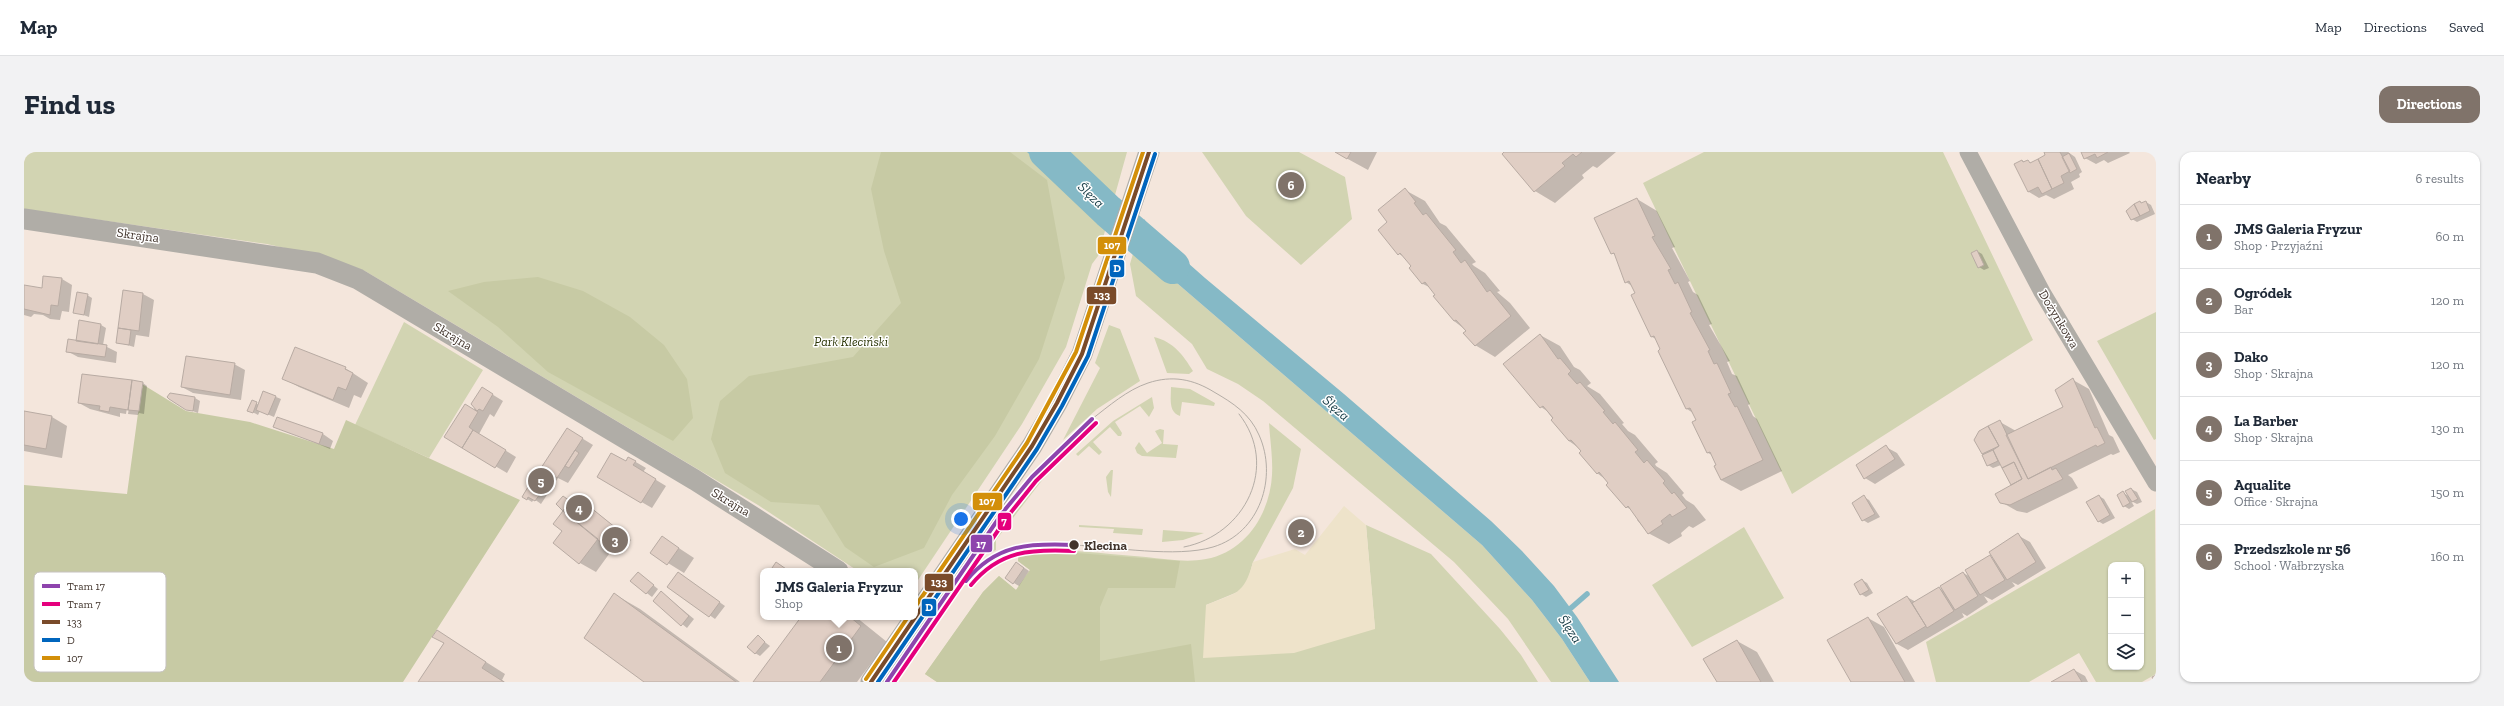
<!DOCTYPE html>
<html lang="en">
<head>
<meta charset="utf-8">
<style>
	body { margin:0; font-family:"Zilla Slab",serif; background:#f2f2f3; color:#1f2937 }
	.controls { position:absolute; right:12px; bottom:12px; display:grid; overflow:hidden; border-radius:8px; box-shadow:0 1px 3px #0004 }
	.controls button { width:36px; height:36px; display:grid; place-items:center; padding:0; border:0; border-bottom:1px solid #e0e1e3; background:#fff; color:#1f2937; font:20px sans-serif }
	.you { position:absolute; left:937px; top:367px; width:14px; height:14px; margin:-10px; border:3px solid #fff; border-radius:50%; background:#1a73e8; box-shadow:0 0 0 6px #1a73e833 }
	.badge { display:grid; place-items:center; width:26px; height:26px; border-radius:50%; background:#80736a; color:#fff; font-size:13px; font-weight:700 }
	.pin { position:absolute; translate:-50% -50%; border:2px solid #fff; box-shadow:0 1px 4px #0006 }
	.popup { position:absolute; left:736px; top:416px; width:158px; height:52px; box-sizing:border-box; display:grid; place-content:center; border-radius:8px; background:#fff; filter:drop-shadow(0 1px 3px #0005); font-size:13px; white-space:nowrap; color:#747a83 }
	.popup b { font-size:15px; color:#1f2937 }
	.popup::after { content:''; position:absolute; left:50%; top:100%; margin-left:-8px; border:8px solid transparent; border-top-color:#fff }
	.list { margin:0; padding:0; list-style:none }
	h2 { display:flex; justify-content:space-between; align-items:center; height:52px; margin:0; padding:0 16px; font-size:17px }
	h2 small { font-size:13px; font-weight:400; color:#747a83 }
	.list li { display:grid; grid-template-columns:26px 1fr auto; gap:12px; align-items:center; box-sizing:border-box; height:64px; padding:0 16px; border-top:1px solid #e0e1e3 }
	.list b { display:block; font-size:15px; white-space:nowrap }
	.list p { margin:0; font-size:13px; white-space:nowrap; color:#747a83 }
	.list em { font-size:13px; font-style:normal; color:#747a83 }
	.icon { flex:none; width:22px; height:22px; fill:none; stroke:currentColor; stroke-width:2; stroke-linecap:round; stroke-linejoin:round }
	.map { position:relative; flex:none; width:2132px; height:530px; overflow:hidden; border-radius:12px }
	header { display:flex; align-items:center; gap:24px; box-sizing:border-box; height:56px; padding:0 20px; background:#fff; border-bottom:1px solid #e0e1e3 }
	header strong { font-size:19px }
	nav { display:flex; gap:22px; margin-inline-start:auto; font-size:14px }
	.intro { display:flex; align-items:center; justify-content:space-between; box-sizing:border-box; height:96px; padding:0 24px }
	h1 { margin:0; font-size:28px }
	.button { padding:10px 18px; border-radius:12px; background:#80736a; color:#fff; font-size:14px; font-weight:700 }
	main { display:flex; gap:24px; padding:0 24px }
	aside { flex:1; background:#fff; border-radius:12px; box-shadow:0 1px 3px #0004 }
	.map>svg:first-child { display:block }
</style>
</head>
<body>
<header>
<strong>Map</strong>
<nav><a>Map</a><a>Directions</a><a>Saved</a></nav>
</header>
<div class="intro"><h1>Find us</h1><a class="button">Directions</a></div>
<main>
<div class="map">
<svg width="2132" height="530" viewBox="0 0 2132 530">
	<rect width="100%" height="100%" fill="#f4e6dc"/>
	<path fill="#d2d4b2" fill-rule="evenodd" d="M0 0H1103L1074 104 1068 112 1042 195 998 272 894 428 891 429V419H834L734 353 341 119 309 107 243 92 0 57Z
		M1178 0H1275L1321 25 1328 67 1277 113 1222 64Z
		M1680 0H1919L2009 188 1768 342 1619 31Z
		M1111 95 1458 393 1508 448 1538 487 1566 530H1527L1484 467 1430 410 1239 249 1214 232 1183 217 1168 192 1112 144 1106 112Z
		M2132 160V287L2130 288 2073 189Z
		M380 170 459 218 405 306 331 273Z
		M1085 173 1096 177 1116 229 1073 257 1039 288 1076 216 1071 211Z
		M1130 185C1150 190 1159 203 1169 219L1165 222 1143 221Z
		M1147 235 1166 237 1191 251 1190 254 1158 250 1156 264C1144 260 1147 246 1147 235Z
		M1128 245 1130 256 1125 265 1116 254 1091 270 1098 281 1097 284H1094L1086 275 1069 290 1078 300 1075 303 1065 294 1054 304 1052 302 1089 269Z
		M1245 271 1277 297 1269 336 1229 410 1224 428 1216 439 1182 453 1351 477 1342 373 1407 402 1476 477 1497 503 1514 530H913L901 522 959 440 975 424 992 438 1006 418 994 409 995 400C1037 395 1080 402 1122 405 1142 407 1162 411 1182 407 1222 400 1246 361 1248 323 1249 306 1246 288 1245 271Z
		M1136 277 1140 278 1139 292 1154 293 1152 306 1118 304 1113 301 1111 296 1115 290 1123 301 1138 291 1131 279Z
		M1024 316 1026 318 972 388V398L967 400 960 395 996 345Z
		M1087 318H1089L1087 345 1084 340 1082 325Z
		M2131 357 2132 522 2118 530H2072L2055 501 2005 530H1912L1902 490ZM2087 413H2117V515H2087Z
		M1055 373 1119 377 1118 383 1089 381 1090 377 1055 375Z
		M1720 375 1760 446 1668 495 1628 433Z
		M1139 378 1180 381 1159 388 1138 390Z"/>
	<path fill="#c7caa4" d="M857 0H986L1023 28 1041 126 1015 207 971 284 928 343 900 396 850 415 821 395 795 353 747 350 701 321 687 287 696 249 725 224 829 205 877 151 860 99 847 37Z
		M514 125 559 139 606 165 640 193 663 227 669 266 649 289 524 220 474 175 424 139 460 130Z
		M118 232 162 259 226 270 310 297 322 268 496 348 379 530H0V333L103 342Z
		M1014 398 1156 409 1151 436H1084L1076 455V509L1167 492 1171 530H913L901 522 959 440 975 424 992 438 1006 418 994 409 995 400Z"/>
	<path fill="#eee3ca" d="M1320 354 1342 373 1351 477 1270 501 1179 506 1182 453C1212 441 1220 443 1229 410L1271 397 1281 403Z"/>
	<path fill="#85b9c6" d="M1003 0H1039L1091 47 1083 74Z
		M1120 67 1130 81 1181 126 1320 242 1467 369 1498 399 1530 434 1553 465 1595 530H1566L1538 487 1508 448 1458 393 1111 95Z"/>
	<path fill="#f4e6dc" d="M1091 46 1089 62 1082 76 1083 74Z
		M1120 65 1111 95 1110 97 1109 95 1118 66Z"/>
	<path fill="#0003" d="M1311 0H1353L1344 18Z
		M1482 0H1592L1573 16 1569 14 1558 23 1560 26 1531 51 1511 39Z
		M2022 0H2044L2051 5 2058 20 2055 22 2056 25 2047 30 2050 37 2030 47 2022 43 2015 46 2005 40 1991 12 1997 9 2008 11 2023 3Z
		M2058 0H2105L2106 1 2084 11 2080 8 2072 12 2061 6Z
		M2125 0H2132V2L2130 3Z
		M1381 38 1401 49 1416 71 1422 74 1452 110 1448 112 1450 114 1461 121 1476 139 1473 140 1486 151 1506 176 1471 205 1451 193 1443 179 1430 169 1407 136 1399 132 1386 116 1388 114 1382 106 1375 102 1365 70Z
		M1613 47 1633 59 1651 95 1648 96 1666 129 1664 130 1669 140 1674 143 1688 172 1685 173 1706 209 1703 210 1708 222 1713 224 1726 252 1724 253 1729 264 1733 267 1758 319 1717 339 1697 328 1693 314 1688 303 1684 301 1669 270 1673 268 1669 261 1663 257 1632 187 1628 185 1608 143 1612 142 1608 134 1602 130 1592 103 1588 101Z
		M2122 50 2127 53 2131 62 2113 70 2108 67Z
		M1953 99 1958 102 1965 116 1960 118 1955 115Z
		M38 127 48 133 45 160 38 159 36 168 26 167 19 163 10 162 7 165 0 163V134L18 137Z
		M99 140 119 142 130 148 125 185 112 183 110 195 93 190Z
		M63 143 68 146 65 165 51 160Z
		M77 173 82 176 79 193 93 200 92 211 54 205 43 199Z
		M1516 183 1536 194 1550 215 1556 218 1567 231 1563 234 1576 242 1600 271 1598 272 1604 279 1611 283 1634 310 1631 312 1632 314 1643 321 1660 341 1658 343 1662 348 1670 353 1682 368 1669 376 1665 374 1657 381 1658 384 1645 392 1624 381 1613 368 1615 366 1610 359 1602 355 1586 331 1573 321 1559 299 1545 289 1523 259 1517 255Z
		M210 212 221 218 217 248 169 241 158 235Z
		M321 216 344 231 337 246 330 243 325 256 275 235 259 226Z
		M2049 228 2065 237 2085 283 2089 285 2096 300 2089 303 2087 302 2044 323 2048 326 2054 336 2003 361 1993 359 1977 350 1988 334 1977 313 1969 316 1964 313 1958 302 1976 270 1992 279 2041 255Z
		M107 229 102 262 96 261V265L66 257 55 251Z
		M109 230 119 236V231L123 234 120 262 115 261 114 263 104 262Z
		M458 236 479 249 470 265 466 262 455 282 492 305 483 321 422 285 450 258Z
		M240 240 257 247 250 265 236 259 234 263 225 258 228 249 235 253Z
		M171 246 176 249 174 261 163 257Z
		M0 260 28 265 43 274 38 306 0 299Z
		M254 267 299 282 309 289 306 297 251 274Z
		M543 277 569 293 544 331 534 326 517 352 510 347 508 350 500 345Z
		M1862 295 1873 301 1881 313 1851 332 1841 326Z
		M605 306 622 316 619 320 642 334 628 356 574 325 602 311Z
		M2107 337 2113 340 2118 350 2113 352 2107 349 2110 354 2105 357 2100 354 2099 341 2105 344Z
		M552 344 607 388 596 402 588 398 572 420 556 411 531 391 540 379V345L547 349Z
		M2075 344 2080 347 2091 366 2079 372 2074 369Z
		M1840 345 1845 348 1856 365 1844 371 1839 368Z
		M1995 384 2006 390 2022 416 1994 433 1988 430 1991 434 1968 448 1960 444 1964 450 1943 464 1938 461 1940 465 1884 498 1873 492 1854 462 1883 445 1892 450 1915 436 1920 439 1939 421 1947 425 1966 405 1971 408Z
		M638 385 670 406 660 421 628 401Z
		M993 411 1005 419 995 434 990 431Z
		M614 421 634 437 628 445 607 429Z
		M659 425 701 454 691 467 645 435Z
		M1838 428 1843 431 1849 441 1842 445 1837 442 1832 430Z
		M637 440 670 467 663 476 630 449Z
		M590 442 616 457 716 530H622Z
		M778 465H832L863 490 833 530H731Z
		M1844 466 1860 475 1891 530H1828Z
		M413 479 481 522 478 528 481 530H395L420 491Z
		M734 485 746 494 736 504 731 501Z
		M1713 489 1733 500 1750 530H1694Z
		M2050 518 2061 524 2064 530H2030Z"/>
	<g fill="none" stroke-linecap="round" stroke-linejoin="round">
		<path stroke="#85b9c6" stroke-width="5.5" d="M1547 456 1563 442"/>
		<path stroke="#85b9c6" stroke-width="34" d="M1022 0 1084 59 1149 115"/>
	</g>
	<path fill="#e0cec4" stroke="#b8aba3" d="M1311 0H1327L1323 7Z
		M1480 0H1558L1552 5 1549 2 1538 11 1541 14 1510 40 1478 2Z
		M2020 0H2036L2046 19 2037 24 2040 31 2028 37 2014 7 2021 3Z
		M2057 0H2084L2073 6 2071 2 2060 7Z
		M2045 1 2053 17 2046 21 2038 5Z
		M2014 7 2028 37 2018 42 2014 35 2004 40 1990 12 1998 8 1999 10 2004 8 2006 11Z
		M1381 36 1392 50 1390 51 1399 63 1402 61 1432 98 1429 100 1437 111 1441 108 1463 140 1466 138 1487 164 1451 194 1439 181 1442 179 1432 168 1430 169 1409 144 1411 143 1401 130 1398 132 1385 116 1387 114 1376 101 1374 103 1354 78 1363 70 1354 58Z
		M1613 46 1631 84 1628 85 1647 117 1644 118 1651 132 1654 130 1668 160 1666 161 1686 198 1684 199 1690 212 1693 211 1707 241 1704 242 1711 255 1713 254 1739 308 1697 328 1690 314 1692 313 1686 300 1683 301 1668 270 1672 268 1666 256 1662 257 1634 199 1636 197 1630 184 1627 185 1607 143 1611 141 1605 129 1601 131 1590 101 1587 102 1570 66Z
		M2116 49 2117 51 2122 49 2126 59 2116 64 2110 52Z
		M2110 52 2116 64 2107 68 2102 59Z
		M1953 98 1960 113 1954 116 1947 101Z
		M19 124 38 126 34 154 27 153 26 163 0 157V133L18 136Z
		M99 138 119 141 115 179 94 176Z
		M53 140 64 142 60 163 49 161Z
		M55 168 77 172 74 192 52 189Z
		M94 176 107 178 105 193 92 191Z
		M1516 182 1534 207 1536 206 1547 219 1544 222 1553 232 1556 230 1581 259 1579 260 1589 272 1591 270 1614 298 1611 300 1620 311 1623 308 1641 329 1639 331 1648 342 1650 340 1663 356 1648 365 1646 362 1637 369 1639 372 1624 382 1604 354 1602 356 1582 333 1584 331 1575 320 1573 322 1555 301 1557 299 1547 288 1545 289 1527 268 1529 266 1519 254 1516 256 1479 212Z
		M44 187 83 193 81 205 42 200Z
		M271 195 322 215 321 217 329 221 322 238 314 235 309 248 258 227Z
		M162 204 211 211 206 243 157 235Z
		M58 222 108 228 104 258 86 255 85 260 75 258 76 254 54 251Z
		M2049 226 2071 276 2073 275 2081 291 2073 295 2072 293 2004 327 1982 283 2039 255 2031 238Z
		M108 228 119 230 115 259 104 258Z
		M458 235 469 242 459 259 455 257 453 259 447 252Z
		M239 239 252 244 244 263 232 258Z
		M146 241 171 245 169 259 162 258 145 247 143 245Z
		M228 248 233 250 229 261 223 259Z
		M441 252 454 260 445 275 449 278 438 296 420 285Z
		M0 259 28 264 22 297 0 293Z
		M253 265 299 281 295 292 249 275Z
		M1976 268 2004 327 2027 315 2028 318 2032 316 2039 327 1986 353 1976 351 1971 342 1998 327 1990 310 1978 316 1969 298 1975 294 1964 274Z
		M1964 274 1975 294 1958 302 1950 288 1955 279Z
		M543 276 559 286 533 326 517 316Z
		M449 278 482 298 471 316 438 296Z
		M1862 293 1871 307 1840 327 1832 313Z
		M551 298 555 301 545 316 541 314Z
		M1969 298 1974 309 1963 314 1958 303Z
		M587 301 602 309 604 305 612 309 609 313 632 327 617 351 573 325Z
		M1990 310 1998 327 1987 333 1978 316Z
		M517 316 528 323 516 343 504 335Z
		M504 335 516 342 511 349 504 345 503 348 498 345Z
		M2107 336 2114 347 2108 350 2101 339Z
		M2099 339 2106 351 2099 355 2093 343Z
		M551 343 592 376 579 392 539 359Z
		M1840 343 1851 362 1838 369 1828 351Z
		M2075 343 2086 363 2074 370 2062 350Z
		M539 344 546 349 539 359 532 352Z
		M539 359 574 387 555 412 529 391 538 379 529 372Z
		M592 376 603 384 590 400 579 392Z
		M1994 381 2012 410 1983 428 1965 400Z
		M638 384 655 396 643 413 626 401Z
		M1966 403 1981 428 1956 443 1941 418Z
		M752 410 765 419H746Z
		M992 410 1000 416 989 432 981 426Z
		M614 420 630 433 622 442 606 429Z
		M654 420 696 450 685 465 643 435Z
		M1939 420 1954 444 1931 458 1916 434Z
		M1838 427 1845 438 1836 443 1830 432Z
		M1915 435 1930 459 1903 476 1888 451Z
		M637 439 665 464 657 474 629 449Z
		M590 441 712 530H620L560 486Z
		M1883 444 1902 474 1872 492 1853 462Z
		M777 465H826L837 474 796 530H729Z
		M1844 465 1881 530H1827L1803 488Z
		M413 478 462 510 458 516 480 530H394L420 491 408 485Z
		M734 483 741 490 731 502 723 495Z
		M1713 488 1737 530H1693L1679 507Z
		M2050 517 2058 530H2027Z
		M2132 523V530H2130L2128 525Z"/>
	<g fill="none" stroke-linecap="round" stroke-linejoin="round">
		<path stroke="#b0ada7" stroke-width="17" d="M1944 0 2018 140 2132 331"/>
		<path stroke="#b0ada7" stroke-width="21" d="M0 67 293 111 334 127 671 328 814 419
			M847 530 1008 294 1033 251 1058 202 1125 0"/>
		<path stroke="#b4ada6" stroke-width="1" d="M1050 393C1090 395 1152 406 1189 395 1236 381 1254 325 1235 283 1226 262 1209 251 1190 240 1169 227 1148 223 1124 231 1103 238 1085 254 1068 267
			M1160 395C1221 383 1256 314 1215 262"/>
		<g stroke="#fff" stroke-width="7">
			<path id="bus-1" d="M847 530 1008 294 1033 251 1058 202 1125 0"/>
		</g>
		<g stroke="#fff" stroke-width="7">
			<path id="bus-2" d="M854 530 1013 297 1038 254 1064 204 1131 2"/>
		</g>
		<g stroke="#fff" stroke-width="7">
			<path id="bus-3" d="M891 455 1003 291 1052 200 1119 0
				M842 527 884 465"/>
		</g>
		<use href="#bus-1" stroke="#7a4b2a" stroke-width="4"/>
		<use href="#bus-2" stroke="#0065bd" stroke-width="4"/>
		<use href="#bus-3" stroke="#d38f09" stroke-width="4"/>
		<g stroke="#fff" stroke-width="7">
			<path id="tram-1" d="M942 429C972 392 1005 391 1050 393
				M863 530 979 360 1008 325 1068 267"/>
		</g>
		<g stroke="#fff" stroke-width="7">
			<path id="tram-2" d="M947 433C976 398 1007 397 1050 399
				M870 530 984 364 1012 329 1072 271"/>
		</g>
		<use href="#tram-1" stroke="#8e44ad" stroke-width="4"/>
		<use href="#tram-2" stroke="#e5007d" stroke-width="4"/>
	</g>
	<circle fill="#42352d" stroke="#fff" stroke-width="1.5" cx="1050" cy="393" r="5.5"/>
	<g text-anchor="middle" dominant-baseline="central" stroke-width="3" stroke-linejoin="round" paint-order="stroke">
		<g font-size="13" fill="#42352d" stroke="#fff">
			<text transform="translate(114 83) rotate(8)">Skrajna</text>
			<text transform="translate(2035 167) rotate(59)">Dożynkowa</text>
			<text transform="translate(429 184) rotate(31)">Skrajna</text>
			<text transform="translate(707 350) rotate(31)">Skrajna</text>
		</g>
		<g font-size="13" font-style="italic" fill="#2b3505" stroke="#fff">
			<text x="827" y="189">Park Kleciński</text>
		</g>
		<g font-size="13" font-weight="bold" fill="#42352d" stroke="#fff" text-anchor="start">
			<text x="1060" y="393">Klecina</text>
		</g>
		<g font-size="14" font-style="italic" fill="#153b45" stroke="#fff">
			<text transform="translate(1067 43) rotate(44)">Ślęza</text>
			<text transform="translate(1312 256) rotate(41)">Ślęza</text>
			<text transform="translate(1546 477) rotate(56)">Ślęza</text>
		</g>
	</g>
	<rect x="10" y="420" width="132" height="100" rx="6" fill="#fff" stroke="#c6c2c0" stroke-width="1"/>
	<rect x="18" y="432" width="18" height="4" fill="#8e44ad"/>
	<rect x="18" y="450" width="18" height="4" fill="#e5007d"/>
	<rect x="18" y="468" width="18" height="4" fill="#7a4b2a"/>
	<rect x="18" y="486" width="18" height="4" fill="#0065bd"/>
	<rect x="18" y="504" width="18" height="4" fill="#d38f09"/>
	<g font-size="11" fill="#42352d">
		<text x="43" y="438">Tram 17</text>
		<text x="43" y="456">Tram 7</text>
		<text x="43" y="474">133</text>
		<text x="43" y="492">D</text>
		<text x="43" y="510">107</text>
	</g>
	<g stroke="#fff" stroke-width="1.5">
		<rect x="1073" y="84" width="30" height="19" rx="4" fill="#d38f09"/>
		<rect x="1085" y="107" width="16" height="19" rx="4" fill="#0065bd"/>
		<rect x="1062" y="134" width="31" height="19" rx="4" fill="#7a4b2a"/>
		<rect x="948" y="340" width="31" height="19" rx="4" fill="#d38f09"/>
		<rect x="973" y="360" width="15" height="19" rx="4" fill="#e5007d"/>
		<rect x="946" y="382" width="23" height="19" rx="4" fill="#8e44ad"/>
		<rect x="900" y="421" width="30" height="19" rx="4" fill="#7a4b2a"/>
		<rect x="897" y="446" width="16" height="19" rx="4" fill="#0065bd"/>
	</g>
	<g font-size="11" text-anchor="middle" font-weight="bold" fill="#fff">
		<text x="1088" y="97">107</text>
		<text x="1093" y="120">D</text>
		<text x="1078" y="147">133</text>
		<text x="963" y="353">107</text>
		<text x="980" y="373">7</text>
		<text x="957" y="396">17</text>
		<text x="915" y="434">133</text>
		<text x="905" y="459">D</text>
	</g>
</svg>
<div class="controls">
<button>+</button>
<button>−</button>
<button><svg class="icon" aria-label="layers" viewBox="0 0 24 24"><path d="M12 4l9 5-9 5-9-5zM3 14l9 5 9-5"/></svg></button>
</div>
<div class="you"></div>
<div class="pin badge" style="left:815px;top:496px">1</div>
<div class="popup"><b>JMS Galeria Fryzur</b>Shop</div>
<div class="pin badge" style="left:1277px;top:380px">2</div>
<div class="pin badge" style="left:591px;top:388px">3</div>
<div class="pin badge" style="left:555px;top:356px">4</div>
<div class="pin badge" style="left:517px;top:329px">5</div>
<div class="pin badge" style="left:1267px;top:33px">6</div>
</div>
<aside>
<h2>Nearby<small>6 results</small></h2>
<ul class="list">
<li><span class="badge">1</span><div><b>JMS Galeria Fryzur</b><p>Shop · Przyjaźni</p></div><em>60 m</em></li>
<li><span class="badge">2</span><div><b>Ogródek</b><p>Bar</p></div><em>120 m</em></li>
<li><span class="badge">3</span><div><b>Dako</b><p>Shop · Skrajna</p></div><em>120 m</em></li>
<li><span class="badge">4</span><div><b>La Barber</b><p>Shop · Skrajna</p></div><em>130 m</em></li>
<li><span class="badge">5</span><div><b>Aqualite</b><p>Office · Skrajna</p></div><em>150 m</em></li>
<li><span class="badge">6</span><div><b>Przedszkole nr 56</b><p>School · Wałbrzyska</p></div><em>160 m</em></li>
</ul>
</aside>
</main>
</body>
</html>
